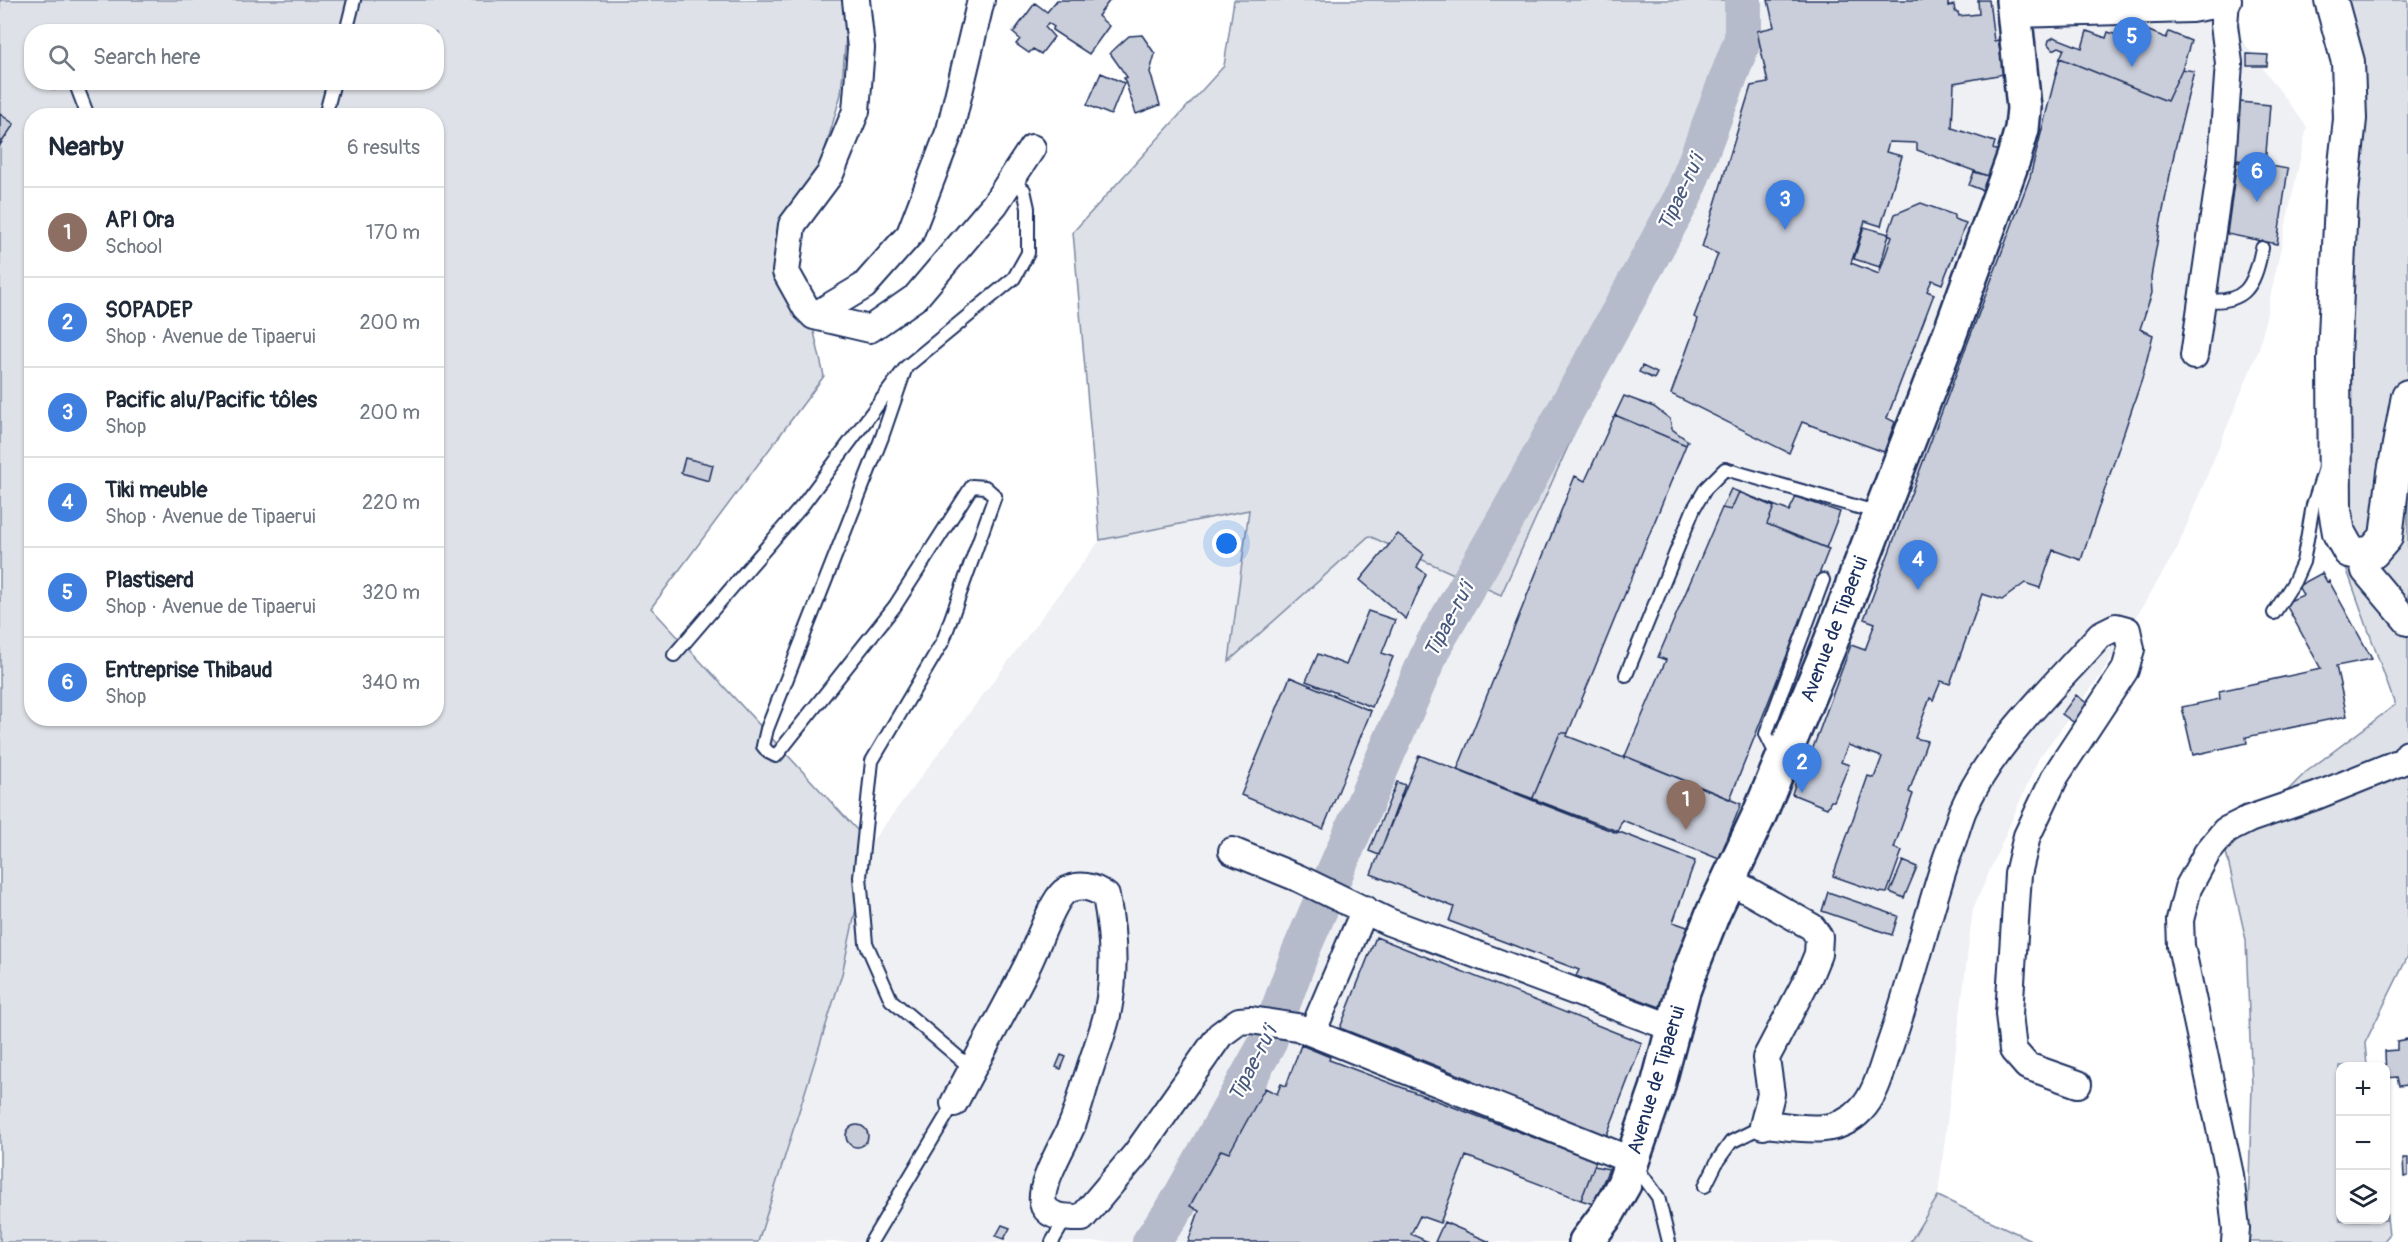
<!DOCTYPE html>
<html lang="en">
<head>
<meta charset="utf-8">
<style>
	body { margin:0; font-family:Pangolin,sans-serif; background:#f2f2f3; color:#1f2937 }
	.controls { position:absolute; right:18px; bottom:18px; display:grid; overflow:hidden; border-radius:12px; box-shadow:0 2px 4px #0004 }
	.controls button { width:54px; height:54px; display:grid; place-items:center; padding:0; border:0; border-bottom:2px solid #e0e1e3; background:#fff; color:#1f2937; font:30px sans-serif }
	.you { position:absolute; left:1227px; top:544px; width:21px; height:21px; margin:-15px; border:4px solid #fff; border-radius:50%; background:#1a73e8; box-shadow:0 0 0 9px #1a73e833 }
	.badge { display:grid; place-items:center; width:39px; height:39px; border-radius:50%; background:#1b2f5e; color:#fff; font-size:20px; font-weight:700 }
	.pin { position:absolute; translate:-50% -50px; filter:drop-shadow(0 2px 3px #0008) }
	.pin::after { content:''; position:absolute; top:32px; width:21px; height:18px; background:inherit; clip-path:polygon(0 0,100% 0,50% 100%) }
	.list { margin:0; padding:0; list-style:none }
	h2 { display:flex; justify-content:space-between; align-items:center; height:78px; margin:0; padding:0 24px; font-size:26px }
	h2 small { font-size:20px; font-weight:400; color:#747a83 }
	.list li { display:grid; grid-template-columns:39px 1fr auto; gap:18px; align-items:center; box-sizing:border-box; height:90px; padding:0 24px; border-top:2px solid #e0e1e3 }
	.list b { display:block; font-size:22px; white-space:nowrap }
	.list p { margin:0; font-size:20px; white-space:nowrap; color:#747a83 }
	.list em { font-size:20px; font-style:normal; color:#747a83 }
	.icon { flex:none; width:33px; height:33px; fill:none; stroke:currentColor; stroke-width:2; stroke-linecap:round; stroke-linejoin:round }
	.map { position:relative; flex:none; width:2408px; height:1242px; overflow:hidden }
	.search { position:absolute; background:#fff; box-shadow:0 2px 4px #0004; left:24px; top:24px; width:420px; height:66px; display:flex; align-items:center; gap:15px; box-sizing:border-box; padding:0 21px; border-radius:24px; color:#747a83; font-size:22px }
	.panel { position:absolute; background:#fff; box-shadow:0 2px 4px #0004; left:24px; top:108px; width:420px; height:618px; border-radius:24px }
	.map>svg:first-child { display:block }
</style>
</head>
<body>
<div class="map">
<svg width="2408" height="1242" viewBox="0 0 2408 1242">
	<rect width="100%" height="100%" fill="#fff"/>
	<filter id="ink" filterUnits="userSpaceOnUse"><feTurbulence type="fractalNoise" baseFrequency=".0167" numOctaves="2"/><feDisplacementMap in="SourceGraphic" scale="12" xChannelSelector="R" yChannelSelector="G"/><feConvolveMatrix kernelMatrix="1 2 1 2 8 2 1 2 1" color-interpolation-filters="sRGB"/></filter>
	<g filter="url(#ink)">
		<path fill="#eff0f4" d="M1735 0H2212L2307 127 2259 349 2177 549 2100 677 2039 758 1973 909 1938 1196 1910 1242H758L842 974 870 844 1100 540 1249 510 1229 660 1369 536 1501 595 1612 349 1669 253 1699 184 1735 51Z"/>
		<path fill="#dee1e7" stroke="#7c88a2" stroke-width="1.5" fill-rule="evenodd" d="M0 0H849L841 94 796 252 824 376 651 608 870 844 842 974 758 1242H0ZM32 32H436V82H32ZM32 116H436V718H32Z
			M1234 0H1735V51L1699 184 1669 253 1612 349 1501 595 1369 536 1229 661 1249 510 1100 540 1073 232 1224 66Z
			M2329 0H2408V956L2365 1043 2367 1066H2340V1220H2386V1208L2389 1235 2383 1242H2247L2252 1087 2246 940 2226 852 2306 772 2395 705 2328 517 2343 123Z
			M1938 1196 2035 1242H1910Z"/>
		<g fill="none" stroke-linecap="round" stroke-linejoin="round">
			<path stroke="#b5bbca" stroke-width="38" d="M1151 1242 1176 1207 1267 1044 1300 953 1433 646 1510 512 1683 197 1743 39V0"/>
		</g>
		<path fill="#caceda" stroke="#1b2f5e" stroke-width="1.5" d="M1057 0H1110L1098 16 1109 26 1089 54 1052 30 1054 27 1048 23 1045 27 1054 37 1041 54 1033 49 1029 53 1016 44 1020 39 1013 33 1035 3 1047 12Z
			M1768 0H1948V6L1954 5 1955 12H1958L1959 16 1979 14 1978 0H1989L1994 41 1998 40 2004 74 1954 83 1952 128 1995 142 1993 149 1998 151 1988 176 1917 150V143L1889 142 1886 152 1902 156 1881 226 1865 221 1851 263 1879 274 1892 236 1888 234 1895 214 1921 203 1954 215V219L1966 223 1942 284 1932 280 1927 291 1934 294 1887 418 1895 422 1884 452 1802 422 1789 453 1671 394 1698 319 1694 317 1718 254 1702 247 1751 86 1768 83 1757 31 1774 27Z
			M2087 31 2106 38 2108 32 2126 38 2128 32 2146 38 2149 31 2166 38 2169 32 2191 41 2182 69 2167 101 2060 58 2064 49 2059 47 2053 50 2048 44 2049 40 2054 37 2082 48Z
			M1142 35 1155 54 1150 72 1160 105 1136 114 1124 78 1127 77 1110 53 1129 36Z
			M2247 54 2268 55 2267 66H2247Z
			M2060 58 2167 101 2182 69 2194 71 2175 149 2160 226 2151 277 2152 293 2140 329 2153 335 2142 379 2081 560 2053 550 2040 588 2025 583 2002 600 1982 594 1950 684 1941 681 1933 700 1930 698 1915 738 1927 741 1909 792 1913 794 1894 848 1902 851 1887 893 1879 892 1833 876 1868 776 1874 778 1882 757 1848 745 1841 762 1849 765 1834 801H1831L1827 808 1792 794 1796 781 1800 783 1851 645 1865 650 1875 623 1864 619 2030 177Z
			M1101 73 1124 83 1111 115 1087 105Z
			M39 82H59L55 90Z
			M2240 102 2270 105 2265 165 2236 162Z
			M0 114 14 124 0 145Z
			M2237 160 2288 169 2277 244 2227 234Z
			M1974 172 1988 176 1982 190 1969 185Z
			M1864 227 1889 234 1880 267 1854 259Z
			M1642 366 1657 373 1654 379 1639 372Z
			M1624 396 1654 407 1670 419 1672 429 1688 441 1686 445 1615 415Z
			M1615 415 1686 445 1568 733H1560L1532 800 1457 770 1575 476 1585 481Z
			M685 458 713 465 709 481 681 473Z
			M1731 489 1789 511 1796 497 1840 512 1826 548 1767 524 1774 507 1739 492 1731 510 1722 508Z
			M1739 492 1774 507 1767 524 1829 549 1730 799 1625 756 1666 660 1658 657 1722 508 1731 510Z
			M1398 534 1424 554 1417 567 1426 574 1406 619 1360 580Z
			M2322 573 2327 582 2329 581 2372 659 2336 666 2347 716 2246 737 2247 743 2193 755 2182 707 2220 699 2219 691 2321 669 2285 603 2303 595 2298 586Z
			M1368 611 1395 620 1382 653 1393 657 1372 707 1306 681 1318 654 1346 665Z
			M1290 677 1371 711 1323 829 1241 795Z
			M2076 695 2092 707 2079 726 2062 714Z
			M1560 733H1568L1567 736 1624 758 1625 756 1741 804 1719 859 1622 820 1617 833 1532 800Z
			M1419 755 1695 861 1673 922 1690 928 1660 1007 1576 976 1579 970 1449 921 1454 907 1371 874Z
			M1397 782 1405 785 1379 855 1369 851Z
			M1903 861 1917 867 1904 898 1890 892Z
			M1828 892 1898 916 1892 935 1822 911Z
			M1376 937 1642 1043 1606 1137 1470 1084 1472 1080 1340 1028Z
			M2408 1039V1085L2399 1086 2397 1077 2386 1078 2385 1051 2397 1050V1041Z
			M1301 1045 1330 1057 1329 1060 1332 1061 1596 1161 1581 1200 1466 1156 1440 1223 1420 1216 1411 1234 1428 1242H1188L1199 1211 1190 1206 1221 1150 1229 1153 1265 1088 1277 1094 1281 1084 1286 1086Z
			M1061 1055 1066 1057 1061 1069 1056 1067Z
			M846 1136a11 11 0 1 1 22 0a11 11 0 1 1-22 0Z
			M2403 1158H2408V1176L2404 1177Z
			M1594 1166 1609 1169 1593 1204 1581 1200Z
			M1444 1222 1490 1242H1435Z
			M1002 1225 1010 1228 1004 1239 996 1236Z"/>
		<g fill="none" stroke-linecap="round" stroke-linejoin="round">
			<g stroke="#1b2f5e" stroke-width="16">
				<path id="service" d="M346 32 354 0
					M75 82 88 116
					M325 116 334 82
					M2201 300C2245 305 2254 288 2262 248
					M906 367 882 437 767 729 763 746 768 752 776 756 895 606 972 486 985 487 995 496 943 641 872 761 860 877 866 943 891 1000 972 1069
					M2274 613 2294 582 2303 562 2313 505 2324 471
					M674 655 802 506 906 367 1014 278 1028 253V208L1024 190 1010 181
					M1626 675 1694 508 1706 488 1725 469 1879 513
					M1778 758 1766 734 1823 580
					M1635 1165 1658 1197 1669 1242
					M1705 1186 1718 1160 1731 1142 1763 1126
					M871 1242 954 1103
					M1052 1242 1066 1218"/>
			</g>
			<g stroke="#1b2f5e" stroke-width="30">
				<path id="minor" d="M856 0 861 48 856 111 830 174 792 225 786 272 806 308 814 316 870 329 916 297 995 204 1032 148
					M814 316 864 286 910 234 950 130 981 0
					M2194 356 2222 161 2229 63 2224 25 2226 0
					M2361 554 2365 571 2408 622
					M1232 851 1298 878 1389 922 1673 1028
					M1729 880 1812 927 1819 937 1818 954 1809 976 1766 1058 1771 1094 1763 1126 1767 1124C1799 1128 1836 1137 1861 1110 1876 1095 1882 1068 1889 1048 1911 986 1926 920 1947 857 1953 842 1957 825 1963 810 1992 744 2053 688 2100 635L2116 627 2127 630 2131 649 2125 670 2056 775 2027 836 2018 874 2009 1014 2013 1050 2027 1066 2078 1084
					M1312 1033 1365 909
					M954 1103C978 1057 1004 1012 1027 966 1036 949 1051 903 1064 892 1078 882 1094 887 1106 896 1113 932 1115 974 1108 1010 1104 1031 1095 1052 1089 1072 1083 1089 1079 1108 1072 1125 1065 1142 1036 1189 1044 1206 1051 1219 1070 1218 1082 1218L1136 1154 1220 1035 1239 1021 1251 1020 1297 1027 1633 1161
					M2235 1242 2236 1229 2230 1175 2181 946 2180 920 2188 888 2207 853 2225 831 2249 819 2316 796 2403 761 2408 754"/>
			</g>
			<g stroke="#1b2f5e" stroke-width="36">
				<path id="tertiary" d="M2331 0 2348 62 2350 119 2341 201 2334 359 2335 510 2339 533 2349 551 2361 554 2373 552 2386 537 2394 472 2408 396
					M2015 11 2191 6 2225 0"/>
			</g>
			<g stroke="#1b2f5e" stroke-width="38">
				<path id="secondary" d="M1586 1242 1607 1214 1624 1184 1657 1089 1683 991 1694 961 1713 913 1760 813 1828 649 1949 336 2014 157 2022 129 2024 108 2013 0"/>
			</g>
			<use href="#service" stroke="#fff" stroke-width="12"/>
			<use href="#minor" stroke="#fff" stroke-width="26"/>
			<use href="#tertiary" stroke="#fff" stroke-width="32"/>
			<use href="#secondary" stroke="#fff" stroke-width="33"/>
		</g>
	</g>
	<g text-anchor="middle" dominant-baseline="central" stroke-width="4.5" stroke-linejoin="round" paint-order="stroke">
		<g font-size="20" fill="#1b2f5e" stroke="#fff">
			<text transform="translate(1834 629) rotate(-69)">Avenue de Tipaerui</text>
			<text transform="translate(1656 1080) rotate(-73)">Avenue de Tipaerui</text>
		</g>
		<g font-size="21" font-style="italic" fill="#49597e" stroke="#fff">
			<text transform="translate(1681 193) rotate(-65)">Tipae-ru’i</text>
			<text transform="translate(1449 620) rotate(-62)">Tipae-ru’i</text>
			<text transform="translate(1253 1064) rotate(-63)">Tipae-ru’i</text>
		</g>
	</g>
</svg>
<div class="controls">
<button>+</button>
<button>−</button>
<button><svg class="icon" aria-label="layers" viewBox="0 0 24 24"><path d="M12 4l9 5-9 5-9-5zM3 14l9 5 9-5"/></svg></button>
</div>
<div class="you"></div>
<div class="pin badge" style="left:1686px;top:830px;background:#8d6e63">1</div>
<div class="pin badge" style="left:1802px;top:793px;background:#3f7fe0">2</div>
<div class="pin badge" style="left:1785px;top:230px;background:#3f7fe0">3</div>
<div class="pin badge" style="left:1918px;top:590px;background:#3f7fe0">4</div>
<div class="pin badge" style="left:2132px;top:67px;background:#3f7fe0">5</div>
<div class="pin badge" style="left:2257px;top:202px;background:#3f7fe0">6</div>
<div class="search"><svg class="icon" aria-label="search" viewBox="0 0 24 24"><circle cx="10" cy="10" r="6"/><path d="M15 15l6 6"/></svg>Search here</div>
<section class="panel">
<h2>Nearby<small>6 results</small></h2>
<ul class="list">
<li><span class="badge" style="background:#8d6e63">1</span><div><b>API Ora</b><p>School</p></div><em>170 m</em></li>
<li><span class="badge" style="background:#3f7fe0">2</span><div><b>SOPADEP</b><p>Shop · Avenue de Tipaerui</p></div><em>200 m</em></li>
<li><span class="badge" style="background:#3f7fe0">3</span><div><b>Pacific alu/Pacific tôles</b><p>Shop</p></div><em>200 m</em></li>
<li><span class="badge" style="background:#3f7fe0">4</span><div><b>Tiki meuble</b><p>Shop · Avenue de Tipaerui</p></div><em>220 m</em></li>
<li><span class="badge" style="background:#3f7fe0">5</span><div><b>Plastiserd</b><p>Shop · Avenue de Tipaerui</p></div><em>320 m</em></li>
<li><span class="badge" style="background:#3f7fe0">6</span><div><b>Entreprise Thibaud</b><p>Shop</p></div><em>340 m</em></li>
</ul>
</section>
</div>
</body>
</html>
